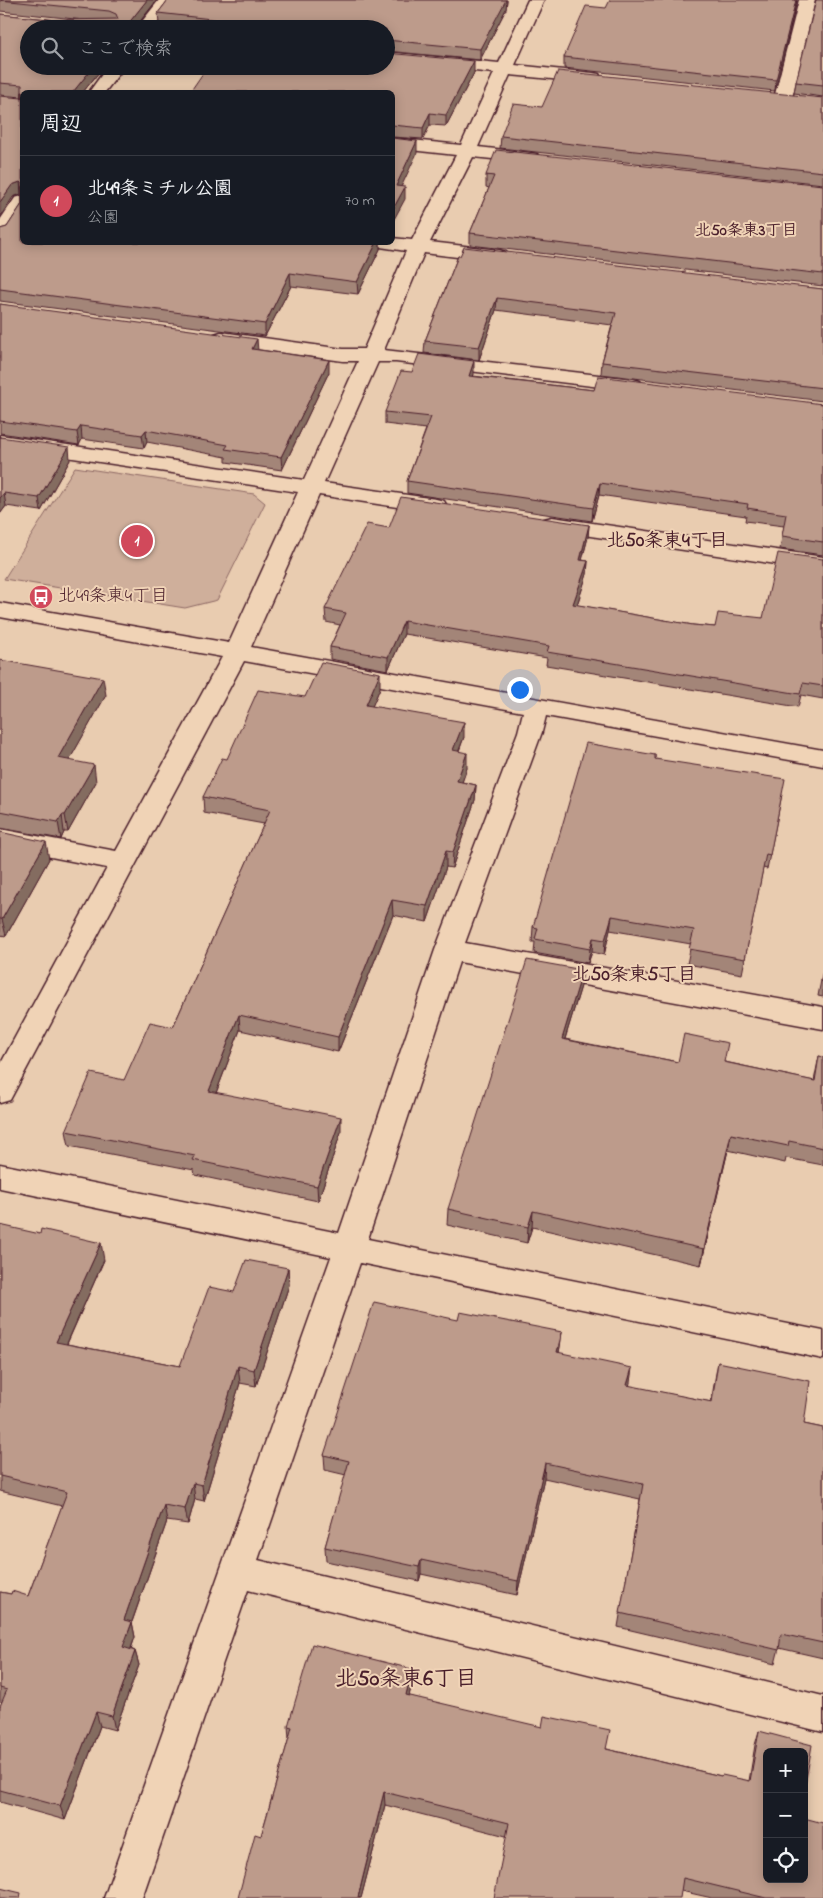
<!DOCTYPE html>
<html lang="ja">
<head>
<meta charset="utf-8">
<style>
	body { margin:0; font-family:"Indie Flower","Klee One",sans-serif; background:#20242c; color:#f1f3f6 }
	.controls { position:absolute; right:15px; bottom:15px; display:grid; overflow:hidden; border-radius:8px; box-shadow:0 2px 12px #0003 }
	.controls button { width:45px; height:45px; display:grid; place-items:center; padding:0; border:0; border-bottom:1px solid #363941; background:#171b24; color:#f1f3f6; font:25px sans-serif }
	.you { position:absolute; left:519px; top:689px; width:18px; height:18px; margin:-12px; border:4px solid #fff; border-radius:50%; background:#1a73e8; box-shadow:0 0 0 8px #1a73e833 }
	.badge { display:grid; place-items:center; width:32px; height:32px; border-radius:50%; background:#d1495b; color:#fff; font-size:16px; font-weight:700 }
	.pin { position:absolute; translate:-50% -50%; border:2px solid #fff; box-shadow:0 1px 5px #0006 }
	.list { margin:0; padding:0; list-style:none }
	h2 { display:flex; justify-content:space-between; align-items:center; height:65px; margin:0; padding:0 20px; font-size:21px }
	h2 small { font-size:16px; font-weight:400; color:#9ea1a6 }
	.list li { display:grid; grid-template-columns:32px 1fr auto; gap:15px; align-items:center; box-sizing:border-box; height:90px; padding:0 20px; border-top:1px solid #363941 }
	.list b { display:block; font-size:19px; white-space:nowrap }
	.list p { margin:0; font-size:16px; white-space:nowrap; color:#9ea1a6 }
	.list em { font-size:16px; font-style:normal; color:#9ea1a6 }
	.icon { flex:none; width:28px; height:28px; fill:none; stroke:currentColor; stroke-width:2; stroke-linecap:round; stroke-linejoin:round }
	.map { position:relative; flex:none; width:823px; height:1898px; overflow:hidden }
	.search { position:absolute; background:#171b24; box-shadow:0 2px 12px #0003; left:20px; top:20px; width:375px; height:55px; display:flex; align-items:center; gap:12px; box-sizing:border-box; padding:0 18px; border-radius:28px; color:#9ea1a6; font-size:19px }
	.panel { position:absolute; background:#171b24; box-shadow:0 2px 12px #0003; left:20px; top:90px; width:375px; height:155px; border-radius:8px }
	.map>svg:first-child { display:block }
</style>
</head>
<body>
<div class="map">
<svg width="823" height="1898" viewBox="0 0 823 1898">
	<rect width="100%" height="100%" fill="#e9ccb0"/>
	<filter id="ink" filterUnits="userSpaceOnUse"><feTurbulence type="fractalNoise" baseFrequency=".02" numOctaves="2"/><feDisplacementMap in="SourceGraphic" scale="10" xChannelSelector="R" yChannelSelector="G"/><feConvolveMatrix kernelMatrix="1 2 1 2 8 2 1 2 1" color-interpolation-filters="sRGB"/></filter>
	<g filter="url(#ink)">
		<path fill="#cfaf9b" stroke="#8c6763" d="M75 467 254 494 265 503 217 600 185 608 4 579Z"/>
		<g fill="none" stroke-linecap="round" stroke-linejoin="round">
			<g stroke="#4a1f2b" stroke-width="3">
				<path id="street" d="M159 0H175L153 29H136Z
					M528 0H544L515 65 593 73 599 74 601 78 599 82 593 83 510 75 478 147 531 153 537 154 540 158 537 162 531 163 473 157 430 242 499 250 506 252 509 256 506 260 499 262 424 253 384 350 633 379 640 381 643 385 640 389 633 391 396 362H378L324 483 436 499 444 501 447 506 444 511 436 513 319 495 251 647 823 750V766L546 716 542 732 465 943 823 1007V1029L459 962 368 1239 823 1331V1359L360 1263 258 1560 823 1696V1732L248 1590 142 1898H104L331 1257 0 1188V1164L339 1233 435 950 518 732 523 712 244 661 10 1100 0 1103V1065L107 868 0 847V829L116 851 222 657 0 617V603L229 643 298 492 0 447V435L304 480 358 361H343L221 344 214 342 211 338 214 334 221 332 343 349H364L406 251 374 246 372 242H392V238L412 240 456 155 392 148V138L461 145 494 73 386 62V52L499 63Z
					M799 0H815L792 98 789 102 783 103 777 102 774 98Z
					M108 66H125L105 92H89Z
					M22 196V215L7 238 0 240V220L15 198Z
					M552 517 823 557V571L544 529 541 524 544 519Z"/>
			</g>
			<use href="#street" fill="#f0d3b6" fill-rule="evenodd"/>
		</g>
		<path fill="#a38578" stroke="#4a1f2b" d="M0 0H157L134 29H29L104 66 83 92H22V242H380V249L358 294 291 286 265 336 0 301V229L7 227 22 204V195L13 197 22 97 0 95V14L57 20H84L0 11Z
			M168 0H507L506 9 480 60 386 51V29H197L159 24 158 13Z
			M797 0 775 91 564 68V57L606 8Z
			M823 0V97L794 93 796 82Z
			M474 73 446 126 430 125 423 139 392 137V92Z
			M823 98V184L500 148 501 136 542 107Z
			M486 175 823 185V286L470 245V233L489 188 486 187Z
			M458 256 823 289V401L601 374 602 362 612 325 496 310 479 360 424 353 425 341Z
			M0 304 258 350 329 372 282 470 226 462V457L147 442 144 448 82 439 79 445 0 433Z
			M412 372 474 374 473 376 594 390 823 404V555L780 549 784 526 745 521 746 516 599 495 592 521 407 493V481L426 429 385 424V412Z
			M0 437 70 460 41 511 6 506 0 514Z
			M589 525 588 537 582 560 588 561 587 574 577 605 693 625 715 627 763 618 823 559V699L801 695 798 707 546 665 547 658 404 634 388 670 330 659V647L340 625 326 622 325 609 389 528Z
			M0 660 106 695 69 760 96 782 68 832H64L61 839 0 828Z
			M380 688 372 706 464 737 459 751 467 768 462 782 476 785 475 800 452 868 446 867 427 922 393 915 338 1052 240 1030 216 1093 341 1132 318 1201 195 1175 194 1170 69 1146 66 1131 124 1080 173 1027 264 824 204 813 203 797 227 759 305 697Z
			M655 755V759L782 794 767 869 763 868 742 974 687 964 691 944 610 930 604 955 592 952 588 963 534 953 535 942H532L533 927Z
			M0 832 49 859 6 936 0 935Z
			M583 970 581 986 565 1039 678 1062H725L814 1081 819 1056 823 1057V1165L786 1158 785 1163 728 1150 701 1265 532 1227 527 1243 447 1225 448 1209Z
			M823 970V997L818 996Z
			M0 1225 104 1260 67 1344 180 1366 234 1292 288 1268 289 1285 256 1386 240 1383 204 1501 195 1499 188 1524 167 1521 132 1622 135 1637 131 1649 135 1651 139 1665 115 1730 100 1726 65 1820 0 1802V1706L2 1702 0 1701V1592L11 1594 28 1596 62 1506 0 1491Z
			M458 1320 562 1332 559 1353 629 1386 711 1402 718 1362 804 1424 823 1428V1658L779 1648 775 1664 618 1627 640 1499 544 1478 517 1595 421 1574 419 1581 326 1561 325 1547 346 1475 325 1470 324 1455Z
			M412 1669V1683L409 1696 607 1749 721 1776 749 1781 755 1745 759 1731 823 1898H712L681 1891 506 1836 385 1805 361 1898 261 1836 289 1738 288 1726Z"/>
		<path fill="#846c61" stroke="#4a1f2b" d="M147 0H157L134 29H124Z
			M503 0H507L506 9 480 60V49Z
			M796 0H797L775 91 776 80Z
			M474 61V73L446 126V115Z
			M94 66H104L83 92H73Z
			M430 113V125L423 139V128Z
			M417 141V153L396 198V186Z
			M20 182 21 194 13 197 0 217V202L12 185Z
			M405 187V199L392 223V211Z
			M377 242H380V249L358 294 357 282Z
			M290 273 291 286 265 336V324Z
			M497 298 496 310 479 360V347Z
			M257 339 258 351 252 349Z
			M329 360V372L282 470 281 457Z
			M474 361V374L469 388V376Z
			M81 426 82 439 79 445 77 432Z
			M146 430 147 442 144 448 142 435Z
			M69 447 70 460 41 511 39 498Z
			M600 483 599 495 592 521 593 508Z
			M4 493 6 506 0 514V498Z
			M589 525 588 537 579 572 580 560Z
			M588 561 587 574 573 617V604Z
			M404 621V634L388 670V657Z
			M380 673V688L366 721V705Z
			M103 678 106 695 61 775 58 758Z
			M464 722V737L453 766V750Z
			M467 753V768L457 797V781Z
			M94 765 96 782 68 832 65 815Z
			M476 785 475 800 452 868 453 852Z
			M62 815 64 832 61 839 58 822Z
			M46 842 49 859 6 936 2 919Z
			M446 851V867L427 922V906Z
			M392 900 393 915 338 1052V1037Z
			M612 916 610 930 604 955 605 940Z
			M593 938 592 952 588 963 590 949Z
			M583 970 581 986 560 1055 562 1039Z
			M239 1015 240 1030 211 1106 209 1091Z
			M341 1117V1132L318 1201 317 1186Z
			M731 1134 728 1150 701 1265 704 1249Z
			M533 1211 532 1227 527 1243 528 1227Z
			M101 1243 104 1260 60 1359 56 1342Z
			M288 1268 289 1285 256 1386 254 1370Z
			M562 1332 560 1347 556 1367 557 1352Z
			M238 1366 240 1383 204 1501 202 1485Z
			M632 1368 630 1383 625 1400 627 1385Z
			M545 1463 544 1478 517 1595 518 1581Z
			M193 1483 195 1499 188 1524 185 1509Z
			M164 1505 167 1521 128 1633 132 1622 135 1637 126 1662 123 1647 124 1620Z
			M421 1560V1574L419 1581V1567Z
			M135 1651 139 1665 115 1730 112 1716Z
			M412 1669V1683L406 1709V1695Z
			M96 1712 100 1726 65 1820 60 1806Z
			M384 1792 385 1805 361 1898H358Z"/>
		<path fill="#bd9b8b" stroke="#4a1f2b" d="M0 0H147L124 29H29V66H94L73 92H22V242H377L357 282 290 273 265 324 0 289V229L7 227 22 204V184L20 182 12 185 0 202V96L22 98V85L0 83V14L57 20 118 19 116 14 109 11Z
			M168 0H506L480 49 386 40V29H234L238 22 158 13Z
			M610 0H796L776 80 564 57 586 6 606 8Z
			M816 0H823V85L796 82Z
			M386 53 474 61 446 115 430 113 423 128 392 125V92H190L208 66H386Z
			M558 71 823 98V172L501 136 513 104 542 107Z
			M392 138 417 141 396 186 405 187 392 211Z
			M496 150 823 185V274L470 233 494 176 486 175Z
			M464 247 823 289V388L602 362 616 313 497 298 479 347 425 341 458 256H460Z
			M0 304 257 339 252 349 329 360 281 457 225 449 228 445 146 430 142 435 81 426 77 432 0 421Z
			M419 354 474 361 469 376 594 390 598 376 823 404V542L782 536 786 514 747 508 748 504 600 483 593 508 407 481 431 417 385 412 401 371 412 372Z
			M0 437 69 447 39 498 4 493 0 498Z
			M401 497 589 525 580 560 588 561 573 604 693 625 715 627 718 613 763 618 778 553 823 559V686L803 683 800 694 547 652 549 646 404 621 388 657 330 647 346 613 325 609 367 524 389 528Z
			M0 660 103 678 58 758 94 765 65 815H62L58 822 0 811Z
			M321 662 380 673 366 705 464 722 453 750 467 753 457 781 476 785 453 852 446 851 427 906 392 900 338 1037 239 1015 209 1091 341 1117 317 1186 193 1160 195 1156 66 1131 91 1073 124 1080 150 1022 173 1027 270 810 203 797 222 758 227 759 258 690 305 697Z
			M586 743 655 755V759L785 779 770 855 766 854 745 959 689 949 694 930 612 916 605 940 593 938 590 949 535 939 538 928 533 927Z
			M0 832 46 842 2 919H0Z
			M527 960 583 970 562 1039 678 1062 684 1034 728 1043 724 1062 815 1081 819 1056 823 1057V1148L789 1141 788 1146 731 1134 704 1249 533 1211 528 1227 448 1209Z
			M823 971V982L821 981Z
			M0 1225 40 1234 41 1229 101 1243 56 1342 180 1366 209 1287 234 1292 246 1260 288 1268 254 1370 238 1366 202 1485 193 1483 185 1509 164 1505 124 1620 132 1622 123 1647 135 1651 112 1716 96 1712 60 1806 0 1790V1706L7 1690 0 1688V1592L11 1594 12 1591 28 1596 67 1492 0 1476Z
			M374 1302 458 1320 460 1312 562 1332 557 1352 632 1368 627 1385 712 1402 718 1362 810 1381 804 1424 823 1428V1643L781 1634 779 1650 620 1613 643 1484 545 1463 518 1581 421 1560 419 1567 325 1547 349 1461 324 1455Z
			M312 1644 412 1669 406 1695 542 1727 544 1716 610 1730 606 1749 721 1776 722 1775 750 1781 759 1731 812 1745 804 1792V1752H767V1879H804V1818L823 1823V1898H766L683 1878 680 1898H494L509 1823 384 1792 358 1897 360 1898H238L255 1834 261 1836 292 1727 288 1726Z
			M0 1888 21 1893 20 1898H0Z"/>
	</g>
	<defs>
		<g id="bus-disc" transform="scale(1.25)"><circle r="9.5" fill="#d1495b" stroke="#f0d3b6"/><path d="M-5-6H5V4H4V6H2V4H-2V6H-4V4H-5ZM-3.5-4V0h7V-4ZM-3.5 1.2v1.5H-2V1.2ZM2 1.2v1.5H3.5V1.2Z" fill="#fff"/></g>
	</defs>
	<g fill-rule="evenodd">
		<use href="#bus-disc" x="41" y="597"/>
	</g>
	<g text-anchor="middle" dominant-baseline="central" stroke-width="4" stroke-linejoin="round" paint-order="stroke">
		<g font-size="16" font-weight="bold" fill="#4a1f2b" stroke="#f0d3b6">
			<text x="746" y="231">北50条東3丁目</text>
		</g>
		<g font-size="18" fill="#4a1f2b" stroke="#f0d3b6" text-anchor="start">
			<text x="58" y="597">北49条東4丁目</text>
		</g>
		<g font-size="19" font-weight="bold" fill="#4a1f2b" stroke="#f0d3b6">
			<text x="667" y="541">北50条東4丁目</text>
			<text x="634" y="975">北50条東5丁目</text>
		</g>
		<g font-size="22" font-weight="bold" fill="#4a1f2b" stroke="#f0d3b6">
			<text x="406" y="1680">北50条東6丁目</text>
		</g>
	</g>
</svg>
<div class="controls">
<button>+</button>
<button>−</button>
<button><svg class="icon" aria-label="locate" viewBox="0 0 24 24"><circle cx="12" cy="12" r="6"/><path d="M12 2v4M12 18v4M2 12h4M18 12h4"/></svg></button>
</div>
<div class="you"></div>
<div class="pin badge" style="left:137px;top:541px">1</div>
<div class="search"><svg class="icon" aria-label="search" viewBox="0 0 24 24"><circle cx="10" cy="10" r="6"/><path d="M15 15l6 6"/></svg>ここで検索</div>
<section class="panel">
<h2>周辺<small></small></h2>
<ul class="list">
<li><span class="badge">1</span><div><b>北49条ミチル公園</b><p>公園</p></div><em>70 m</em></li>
</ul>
</section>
</div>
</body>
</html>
